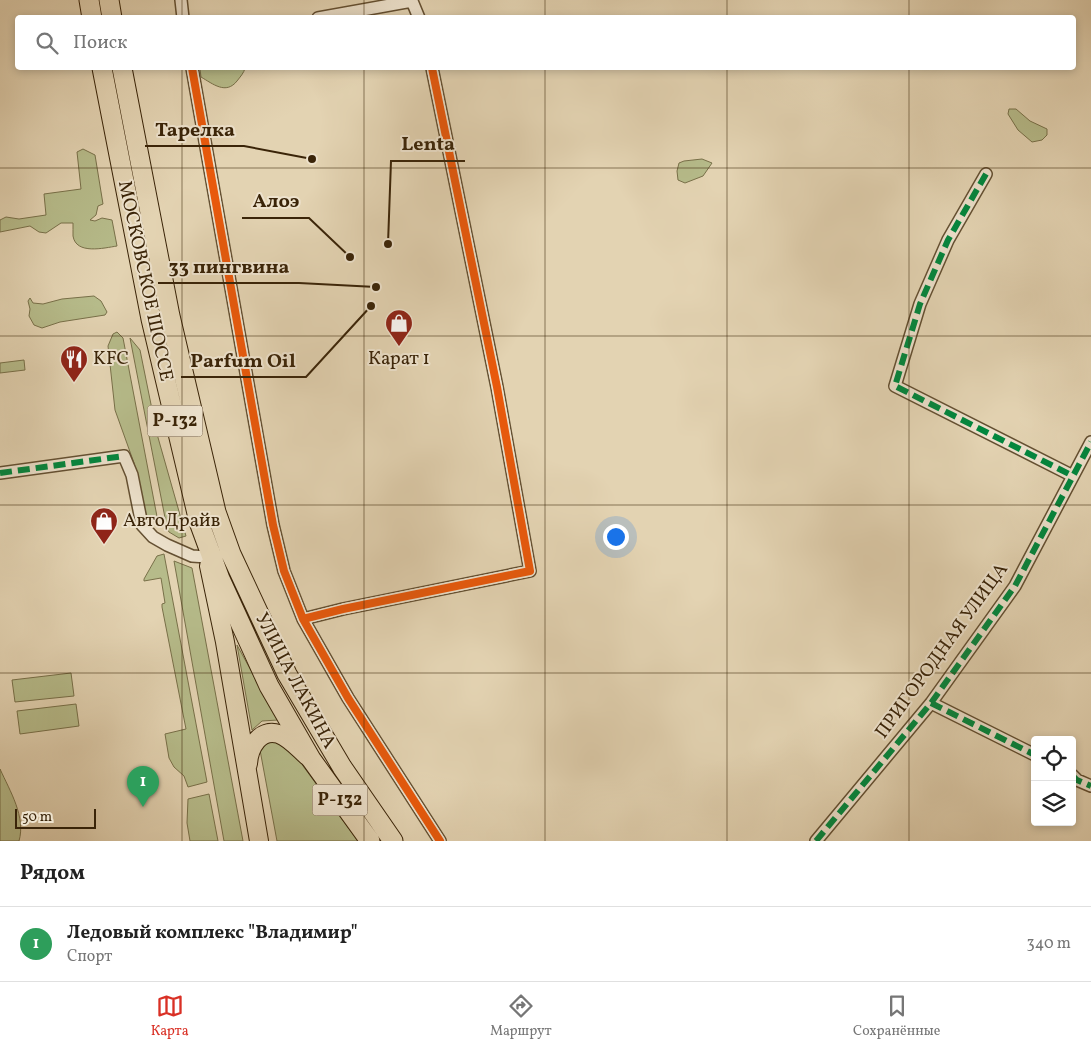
<!DOCTYPE html>
<html lang="ru">
<head>
<meta charset="utf-8">
<style>
	body { margin:0; font-family:Vollkorn,serif; background:#f6f6f6; color:#222 }
	.controls { position:absolute; right:15px; bottom:15px; display:grid; overflow:hidden; border-radius:5px; box-shadow:0 2px 8px #0003 }
	.controls button { width:45px; height:45px; display:grid; place-items:center; padding:0; border:0; border-bottom:1px solid #e0e0e0; background:#fff; color:#222; font:25px sans-serif }
	.scale { position:absolute; left:15px; bottom:12px; width:81px; box-sizing:border-box; padding-left:5px; border:2px solid #3a2408; border-top:0; font-size:14px; line-height:18px; white-space:nowrap; color:#3a2408; -webkit-text-stroke:4px #ede2cd; paint-order:stroke }
	.you { position:absolute; left:615px; top:536px; width:18px; height:18px; margin:-12px; border:4px solid #fff; border-radius:50%; background:#1a73e8; box-shadow:0 0 0 8px #1a73e833 }
	.badge { display:grid; place-items:center; width:32px; height:32px; border-radius:50%; background:#d93025; color:#fff; font-size:16px; font-weight:700 }
	.pin { position:absolute; translate:-50% -41px; filter:drop-shadow(0 1px 2px #0008) }
	.pin::after { content:''; position:absolute; top:26px; width:18px; height:15px; background:inherit; clip-path:polygon(0 0,100% 0,50% 100%) }
	.list { margin:0; padding:0; list-style:none }
	h2 { display:flex; justify-content:space-between; align-items:center; height:65px; margin:0; padding:0 20px; font-size:21px }
	h2 small { font-size:16px; font-weight:400; color:#767676 }
	.list li { display:grid; grid-template-columns:32px 1fr auto; gap:15px; align-items:center; box-sizing:border-box; height:75px; padding:0 20px; border-top:1px solid #e0e0e0 }
	.list b { display:block; font-size:19px; white-space:nowrap }
	.list p { margin:0; font-size:16px; white-space:nowrap; color:#767676 }
	.list em { font-size:16px; font-style:normal; color:#767676 }
	.icon { flex:none; width:28px; height:28px; fill:none; stroke:currentColor; stroke-width:2; stroke-linecap:round; stroke-linejoin:round }
	.map { position:relative; flex:none; width:1091px; height:841px; overflow:hidden }
	.search { position:absolute; background:#fff; box-shadow:0 2px 8px #0003; left:15px; right:15px; top:15px; height:55px; display:flex; align-items:center; gap:12px; box-sizing:border-box; padding:0 18px; border-radius:5px; color:#767676; font-size:19px }
	.sheet { height:140px; background:#fff }
	nav { display:flex; justify-content:space-around; align-items:center; box-sizing:border-box; height:70px; border-top:1px solid #e0e0e0; background:#fff; font-size:14px; color:#767676 }
	nav a { display:grid; justify-items:center; gap:2px }
	nav .on { color:#d93025 }
	.map>svg:first-child { display:block }
</style>
</head>
<body>
<div class="map">
<svg width="1091" height="841" viewBox="0 0 1091 841">
	<rect width="100%" height="100%" fill="#e3d3b2"/>
	<filter id="stains"><feTurbulence type="fractalNoise" baseFrequency=".004" numOctaves="4"/><feColorMatrix values="0 0 0 0 .2 0 0 0 0 .09 0 0 0 0 .02 0 0 0 .5 -.17"/></filter>
	<radialGradient id="worn" r=".72"><stop offset=".6" stop-color="#630" stop-opacity="0"/><stop offset="1" stop-color="#630" stop-opacity=".3"/></radialGradient>
	<path fill="#b6bb8a" stroke="#787049" d="M201 68H245C244 73 240 77 237 81 226 95 213 84 201 77L200 69Z
		M1009 109H1016L1030 121 1047 129V135L1042 140 1032 142 1018 130 1008 114Z
		M83 149 95 155 103 204 98 206 96 215 90 220 95 221 102 218 112 220 117 246C104 248 76 255 73 236 73 232 73 227 73 223H61L46 233 39 232 30 226 0 232V220L6 217 19 219 46 215 44 194 81 189 77 152Z
		M702 159 712 163 703 176 685 183 678 180 677 171 679 163 684 161Z
		M94 296 101 301 107 312 105 315 60 322 42 328 34 325 29 316 30 309 28 301 30 298 33 303 43 304 62 299Z
		M117 332 123 338 159 527 146 514 134 463 115 410 108 346 113 334Z
		M130 338 140 350 157 434 186 536 179 538 169 532 167 528Z
		M24 360 25 370 0 373V363Z
		M164 554 207 782 188 787 184 776 174 767 169 758 165 734 186 729 162 607V604L165 603 161 578 144 581V579L157 556Z
		M174 561 192 568 243 841H224Z
		M237 645 278 720 262 721 252 730Z
		M71 673 74 696 15 702 12 680Z
		M76 704 79 726 20 734 17 711Z
		M266 739 279 740 295 755 358 841H277L260 750Z
		M0 769C10 791 26 817 19 841H0Z
		M209 794 218 841H190L187 823 188 799Z"/>
	<g fill="none" stroke-linecap="round" stroke-linejoin="round">
		<g stroke="#645032" stroke-width="14">
			<path id="minor" d="M181 0 183 18
				M318 18 412 1 419 18
				M192 68 273 525 284 571 303 619 348 698 440 841
				M986 174 948 240 920 304 895 386 1073 476
				M0 473 124 456 132 475 142 525 153 537 167 545 192 556 207 557
				M303 619 343 609 530 571 497 387 432 68
				M931 703 1035 755
				M1072 775 1077 780 1091 786
				M816 841 931 703 1015 586 1091 442"/>
		</g>
		<g stroke="#3a2408" stroke-width="20">
			<path id="primary" d="M209 566 225 642 259 841
				M248 764C249 747 260 728 279 734 290 738 299 749 307 756"/>
		</g>
		<g stroke="#3a2408" stroke-width="21">
			<path id="trunk" d="M89 0 92 18
				M109 0 112 18
				M102 68 151 319 199 522 220 579 269 686 311 759 370 841
				M122 68 170 316 216 512 231 554 287 674 342 767 393 841"/>
		</g>
		<use href="#minor" stroke="#ede2cd" stroke-width="11"/>
		<use href="#primary" stroke="#e3d3b2" stroke-width="18"/>
		<use href="#trunk" stroke="#e3d3b2" stroke-width="19"/>
		<path stroke="#00873e" stroke-width="6" stroke-dasharray="12 6" stroke-linecap="butt" d="M986 174 948 240 920 304 895 386 1073 476
			M0 473 124 456
			M931 703 1035 755
			M1072 775 1077 780 1091 786
			M816 841 931 703 1015 586 1091 442"/>
		<g stroke="#ede2cd" stroke-width="11">
			<path id="cycleway" d="M192 68 273 525 284 571 303 619 348 698 440 841
				M303 619 343 609 530 571 497 387 432 68"/>
		</g>
		<use href="#cycleway" stroke="#e8590c" stroke-width="8"/>
	</g>
	<path fill="none" stroke="#3a2408" stroke-width="1" stroke-opacity="0.55" d="M182 0V18M364 0V18M545 0V18M727 0V18M909 0V18M182 68V841M364 68V841M545 68V841M727 68V841M909 68V841M0 168H1091M0 336H1091M0 505H1091M0 673H1091"/>
	<defs>
		<g id="shop-pin" transform="scale(1.4375)"><path d="M0 17L-7.5 6A9.5 9.5 0 1 1 7.5 6Z" fill="#8f2418" stroke="#ede2cd"/><path d="M-5-2.5h2.3a2.7 3.5 0 0 1 5.4 0H5L5.5 6h-11ZM-1.5-2.5h3a1.5 2.3 0 0 0-3 0Z" fill="#fff"/></g>
		<g id="restaurant-pin" transform="scale(1.4375)"><path d="M0 17L-7.5 6A9.5 9.5 0 1 1 7.5 6Z" fill="#8f2418" stroke="#ede2cd"/><path d="M-5-6h1v4h1v-4h1v4h1v-4h1v5L-1.5 .5V6h-2V.5L-5-1ZM5-6V6H3V1.5H1.5Q1.5-4 5-6Z" fill="#fff"/></g>
	</defs>
	<g fill-rule="evenodd">
		<use href="#shop-pin" x="399" y="323"/>
		<use href="#restaurant-pin" x="74" y="359"/>
		<use href="#shop-pin" x="104" y="521"/>
	</g>
	<g text-anchor="middle" dominant-baseline="central" stroke-width="4" stroke-linejoin="round" paint-order="stroke">
		<g fill="#ede2cd" stroke="#705d43" stroke-width="1">
			<rect x="147.5" y="405.5" width="55" height="31" rx="4"/>
			<rect x="312.5" y="784.5" width="55" height="31" rx="4"/>
		</g>
		<g font-size="18" font-weight="bold" fill="#3a2408">
			<text x="175" y="421">Р-132</text>
			<text x="340" y="800">Р-132</text>
		</g>
		<g font-size="19" fill="#3a2408" stroke="#ede2cd">
			<text transform="translate(145 281) rotate(78)">МОСКОВСКОЕ ШОССЕ</text>
			<text transform="translate(942 651) rotate(-54)">ПРИГОРОДНАЯ УЛИЦА</text>
			<text transform="translate(295 681) rotate(62)">УЛИЦА ЛАКИНА</text>
		</g>
		<g font-size="19" fill="#3a2408" stroke="#ede2cd" text-anchor="start">
			<text x="93" y="359">KFC</text>
			<text x="399" y="359" text-anchor="middle">Карат 1</text>
			<text x="123" y="521">АвтоДрайв</text>
		</g>
	</g>
	<path fill="none" stroke="#3a2408" stroke-width="2" d="M312 159L244 146H145M388 244L391 161H465M350 257L309 218H242M376 287L299 283H158M371 306L306 377H181"/>
	<g fill="#3a2408" stroke="#ede2cd" stroke-width="2">
		<circle cx="312" cy="159" r="5"/>
		<circle cx="388" cy="244" r="5"/>
		<circle cx="350" cy="257" r="5"/>
		<circle cx="376" cy="287" r="5"/>
		<circle cx="371" cy="306" r="5"/>
	</g>
	<g font-size="20" text-anchor="middle" font-weight="bold" fill="#3a2408" stroke="#ede2cd" stroke-width="4" stroke-linejoin="round" paint-order="stroke">
		<text x="195" y="136">Тарелка</text>
		<text x="428" y="150">Lenta</text>
		<text x="276" y="207">Алоэ</text>
		<text x="229" y="273">33 пингвина</text>
		<text x="243" y="367">Parfum Oil</text>
	</g>
	<rect width="100%" height="100%" filter="url(#stains)"/>
	<rect width="100%" height="100%" fill="url(#worn)"/>
</svg>
<div class="controls">
<button><svg class="icon" aria-label="locate" viewBox="0 0 24 24"><circle cx="12" cy="12" r="6"/><path d="M12 2v4M12 18v4M2 12h4M18 12h4"/></svg></button>
<button><svg class="icon" aria-label="layers" viewBox="0 0 24 24"><path d="M12 4l9 5-9 5-9-5zM3 14l9 5 9-5"/></svg></button>
</div>
<div class="scale">50 m</div>
<div class="you"></div>
<div class="pin badge" style="left:143px;top:807px;background:#2e9e5b">1</div>
<div class="search"><svg class="icon" aria-label="search" viewBox="0 0 24 24"><circle cx="10" cy="10" r="6"/><path d="M15 15l6 6"/></svg>Поиск</div>
</div>
<section class="sheet">
<h2>Рядом<small></small></h2>
<ul class="list">
<li><span class="badge" style="background:#2e9e5b">1</span><div><b>Ледовый комплекс &quot;Владимир&quot;</b><p>Спорт</p></div><em>340 m</em></li>
</ul>
</section>
<nav>
<a class="on"><svg class="icon" aria-label="map" viewBox="0 0 24 24"><path d="M3 6l6-2 6 2 6-2v14l-6 2-6-2-6 2zM9 4v14M15 6v14"/></svg>Карта</a>
<a><svg class="icon" aria-label="directions" viewBox="0 0 24 24"><path d="M12 3l9 9-9 9-9-9zM9 14v-3h6M13 9l2 2-2 2"/></svg>Маршрут</a>
<a><svg class="icon" aria-label="saved" viewBox="0 0 24 24"><path d="M7 4h10v16l-5-4-5 4z"/></svg>Сохранённые</a>
</nav>
</body>
</html>
